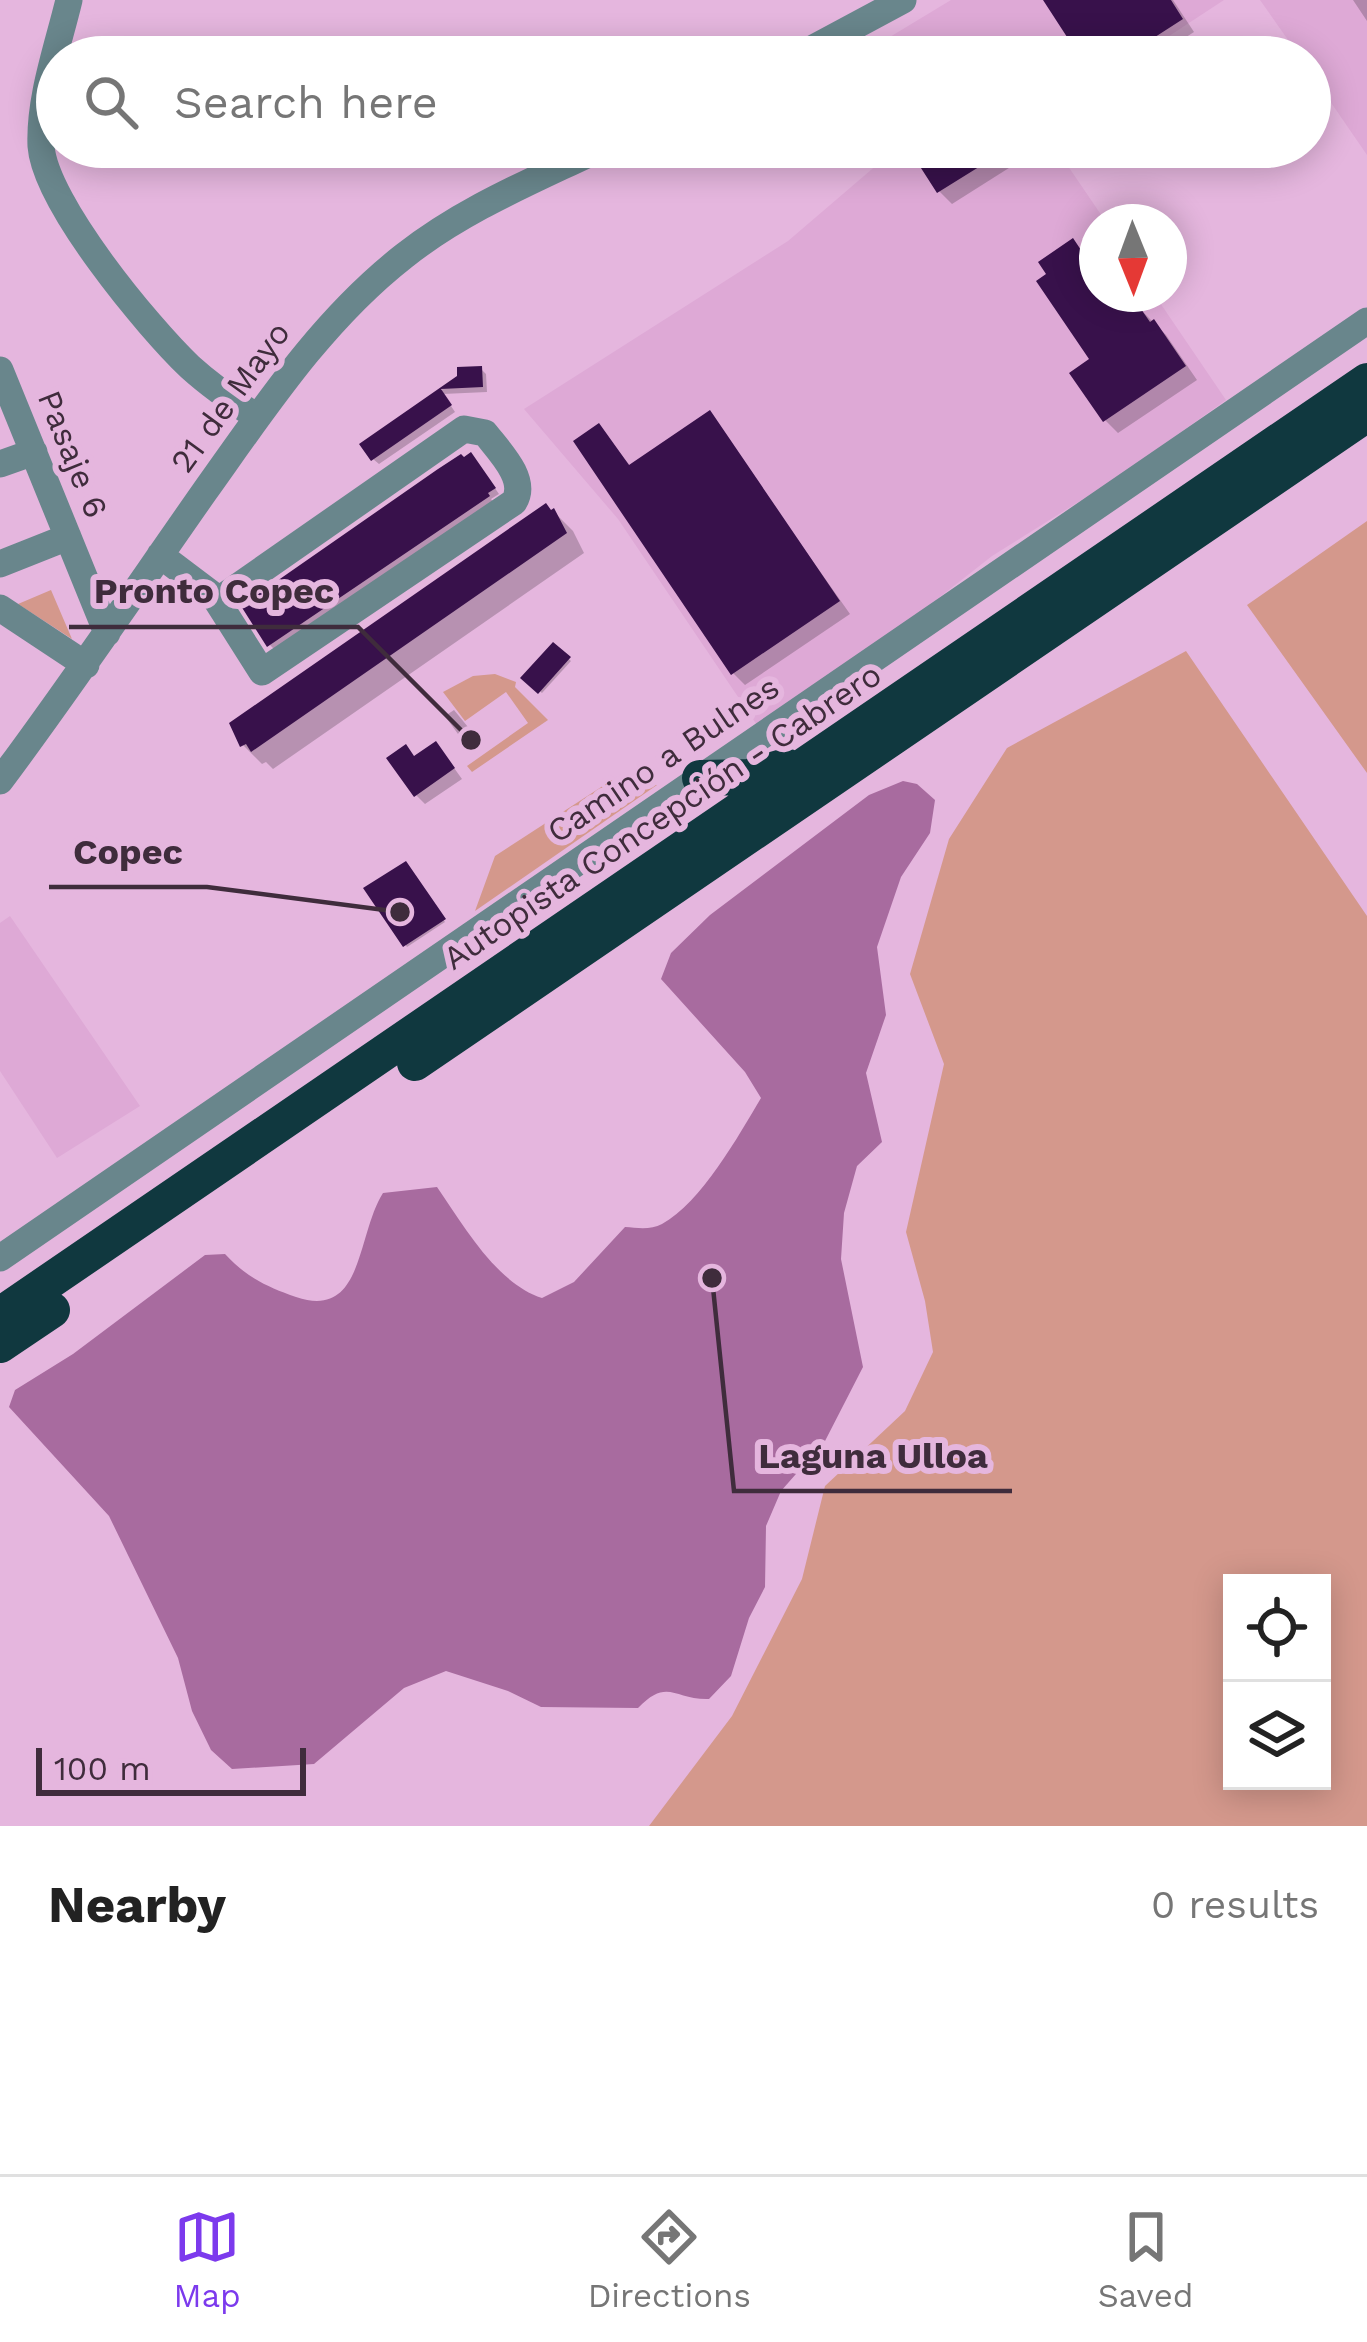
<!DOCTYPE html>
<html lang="en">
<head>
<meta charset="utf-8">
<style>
	body { margin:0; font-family:"Work Sans",sans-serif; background:#f6f6f6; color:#222 }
	.controls { position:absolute; right:36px; bottom:36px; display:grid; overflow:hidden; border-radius:0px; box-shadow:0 6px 30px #0003 }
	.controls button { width:108px; height:108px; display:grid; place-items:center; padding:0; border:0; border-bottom:3px solid #e0e0e0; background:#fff; color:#222; font:60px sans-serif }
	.compass { position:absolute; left:1079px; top:204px; width:108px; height:108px; border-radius:50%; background:#fff; box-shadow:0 6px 30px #0003; rotate:179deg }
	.scale { position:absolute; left:36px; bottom:30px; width:270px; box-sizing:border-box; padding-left:12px; border:6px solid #3f2c3c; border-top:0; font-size:33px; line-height:42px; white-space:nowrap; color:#3f2c3c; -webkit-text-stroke:9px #e5b6de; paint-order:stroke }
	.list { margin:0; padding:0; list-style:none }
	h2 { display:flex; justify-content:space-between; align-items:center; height:156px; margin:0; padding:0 48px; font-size:51px }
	h2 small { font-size:39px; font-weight:400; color:#767676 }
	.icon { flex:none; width:66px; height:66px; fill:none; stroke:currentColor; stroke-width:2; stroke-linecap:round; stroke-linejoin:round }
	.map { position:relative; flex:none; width:1367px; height:1826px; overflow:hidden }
	.search { position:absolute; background:#fff; box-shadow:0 6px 30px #0003; left:36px; right:36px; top:36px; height:132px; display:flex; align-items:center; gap:30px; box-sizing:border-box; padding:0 42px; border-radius:66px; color:#767676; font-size:45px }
	.sheet { height:348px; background:#fff }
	nav { display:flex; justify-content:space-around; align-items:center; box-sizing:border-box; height:168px; border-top:3px solid #e0e0e0; background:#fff; font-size:33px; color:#767676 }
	nav a { display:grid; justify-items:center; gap:6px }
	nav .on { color:#7c3aed }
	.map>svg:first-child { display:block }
</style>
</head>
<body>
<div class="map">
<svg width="1367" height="1826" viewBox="0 0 1367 1826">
	<rect width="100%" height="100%" fill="#e5b6de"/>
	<path fill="#dea9d6" d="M951 0H1224L1137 57H869L865 52Z
		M1260 0H1367V155L1310 72V57H1300Z
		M891 147H1055L1106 222H1097V294H1154L1226 400 1115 479 992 556 880 644 759 728 618 519 524 409 788 241 892 152Z
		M10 916 140 1106 57 1158 0 1071V923Z"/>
	<path fill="#d4988c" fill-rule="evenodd" d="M1367 521V773L1247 605Z
		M51 590 72 639 18 604Z
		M1186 651 1367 916V1826H649L732 1716 802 1579 825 1486 905 1411 933 1352 925 1301 906 1232 944 1064 910 974 949 839 1007 748ZM1232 1583H1322V1781H1232Z
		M495 674 516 682 515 687 548 720 472 772 467 766 528 723 506 692 465 721 443 692 473 676Z
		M612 780 657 785 475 911 495 856Z"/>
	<path fill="#a86b9f" d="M903 781 917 784 935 800 930 833 901 877 877 947 886 1015 866 1073 882 1142 857 1166 844 1213 841 1259 863 1367 825 1441 781 1491 766 1526 765 1587 749 1618 731 1676 709 1699C674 1700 668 1677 638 1708L541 1707 508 1691 446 1671 404 1688 314 1764 232 1769 211 1750 192 1711 178 1658 109 1516 9 1407 15 1390 73 1354 205 1255 225 1254C246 1277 267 1287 296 1297 364 1320 356 1236 383 1193L437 1187C464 1226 496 1283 542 1298L574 1282 625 1227C638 1228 651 1230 662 1224 701 1203 739 1135 761 1098L745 1072 661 979 671 953 710 915 869 795Z"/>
	<path fill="#0003" d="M1047 0H1173L1194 32 1155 57H1073L1081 52Z
		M1353 0H1367V21Z
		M930 147H1042L952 204 939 191Z
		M1073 242 1097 273V294H1111L1123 310 1134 303 1166 335 1197 380 1118 433 1105 420Z
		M481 369 486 374 487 392 443 394 455 412 379 464 373 459 363 444 460 377Z
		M709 414 850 614 745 685 733 673 599 426 631 467Z
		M476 461 499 494 491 499 494 503 275 650 270 645Z
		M554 512 573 531 584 553 273 769 266 762 262 764 243 745Z
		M554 646 571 661 542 693 525 678Z
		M454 710 468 727 458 734 445 716Z
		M444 754 462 779 425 804 416 795V758Z
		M406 864 445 922 407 947 367 889Z"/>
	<path fill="#38114b" d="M1043 0H1171L1183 19 1124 57H1080Z
		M924 147H1011L937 193 912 154Z
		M1073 238 1097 274V294H1110L1120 308 1134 299 1150 322 1154 319 1186 366 1103 422 1069 373 1089 359 1036 281 1046 274 1038 262Z
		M482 366 483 387 441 389 452 405 371 461 359 444 457 376V367Z
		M710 410 840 601 731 675 573 441 599 423 629 465Z
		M471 452 496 488 488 493 490 496 267 647 241 606 438 469 461 454 464 457Z
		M546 503 551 510 554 508 567 533 251 752 246 744 240 747 229 723Z
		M553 642 571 657 538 694 520 678Z
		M436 741 455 768 414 797 386 758 406 744 414 756Z
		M406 861 446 919 403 947 363 888Z"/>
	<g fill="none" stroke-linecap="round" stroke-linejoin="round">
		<path stroke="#69868c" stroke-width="27" d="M69 0C58 46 39 98 41 146 45 203 148 327 190 367 211 386 234 402 257 417
			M797 57 903 0
			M0 370 107 633
			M0 464 34 452
			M160 555 213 595 217 601 262 672 514 502C528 480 500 452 485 433L464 429 217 601
			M0 564 68 537
			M0 608 86 665
			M0 781C71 686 137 588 205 491 265 407 322 320 404 256 465 208 535 180 603 147
			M0 1258 1367 321"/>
		<path stroke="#10383f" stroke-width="36" d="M700 778 749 777 786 766
			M415 1063 1367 414
			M0 1315 1367 381
			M0 1345 52 1310"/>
	</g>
	<g text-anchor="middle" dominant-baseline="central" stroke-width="12" stroke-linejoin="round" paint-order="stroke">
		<g font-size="33" fill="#3f2c3c" stroke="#e5b6de">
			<text transform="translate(230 397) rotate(-54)">21 de Mayo</text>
			<text transform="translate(73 454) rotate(68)">Pasaje 6</text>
			<text transform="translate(663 759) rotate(-34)">Camino a Bulnes</text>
			<text transform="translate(662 816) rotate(-34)">Autopista Concepción - Cabrero</text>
		</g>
	</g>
	<path fill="none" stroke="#3f2c3c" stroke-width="4.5" d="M471 740L358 627H69M400 912L207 887H49M712 1278L734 1491H1012"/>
	<g fill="#3f2c3c" stroke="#e5b6de" stroke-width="4.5">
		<circle cx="471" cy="740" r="12"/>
		<circle cx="400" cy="912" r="12"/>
		<circle cx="712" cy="1278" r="12"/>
	</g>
	<g font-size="36" text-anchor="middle" font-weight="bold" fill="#3f2c3c" stroke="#e5b6de" stroke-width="12" stroke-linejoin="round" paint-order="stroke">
		<text x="214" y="603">Pronto Copec</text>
		<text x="128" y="864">Copec</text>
		<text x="873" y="1468">Laguna Ulloa</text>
	</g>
</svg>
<div class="controls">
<button><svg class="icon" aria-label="locate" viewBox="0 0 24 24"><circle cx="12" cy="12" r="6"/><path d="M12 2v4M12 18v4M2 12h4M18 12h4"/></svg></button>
<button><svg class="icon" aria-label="layers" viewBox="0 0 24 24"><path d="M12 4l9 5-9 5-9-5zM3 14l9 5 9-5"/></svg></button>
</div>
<svg class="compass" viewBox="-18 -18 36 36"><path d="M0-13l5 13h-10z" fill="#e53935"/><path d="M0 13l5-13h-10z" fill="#767676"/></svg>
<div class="scale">100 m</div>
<div class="search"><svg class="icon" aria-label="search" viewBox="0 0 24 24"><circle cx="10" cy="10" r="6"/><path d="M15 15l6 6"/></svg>Search here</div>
</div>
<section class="sheet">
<h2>Nearby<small>0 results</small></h2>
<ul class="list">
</ul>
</section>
<nav>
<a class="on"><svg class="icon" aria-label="map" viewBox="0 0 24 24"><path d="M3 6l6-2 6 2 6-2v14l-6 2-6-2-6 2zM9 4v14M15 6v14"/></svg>Map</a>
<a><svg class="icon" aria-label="directions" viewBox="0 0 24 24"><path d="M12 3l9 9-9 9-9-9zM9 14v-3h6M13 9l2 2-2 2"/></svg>Directions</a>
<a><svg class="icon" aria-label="saved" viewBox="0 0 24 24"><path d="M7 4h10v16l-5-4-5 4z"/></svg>Saved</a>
</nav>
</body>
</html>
